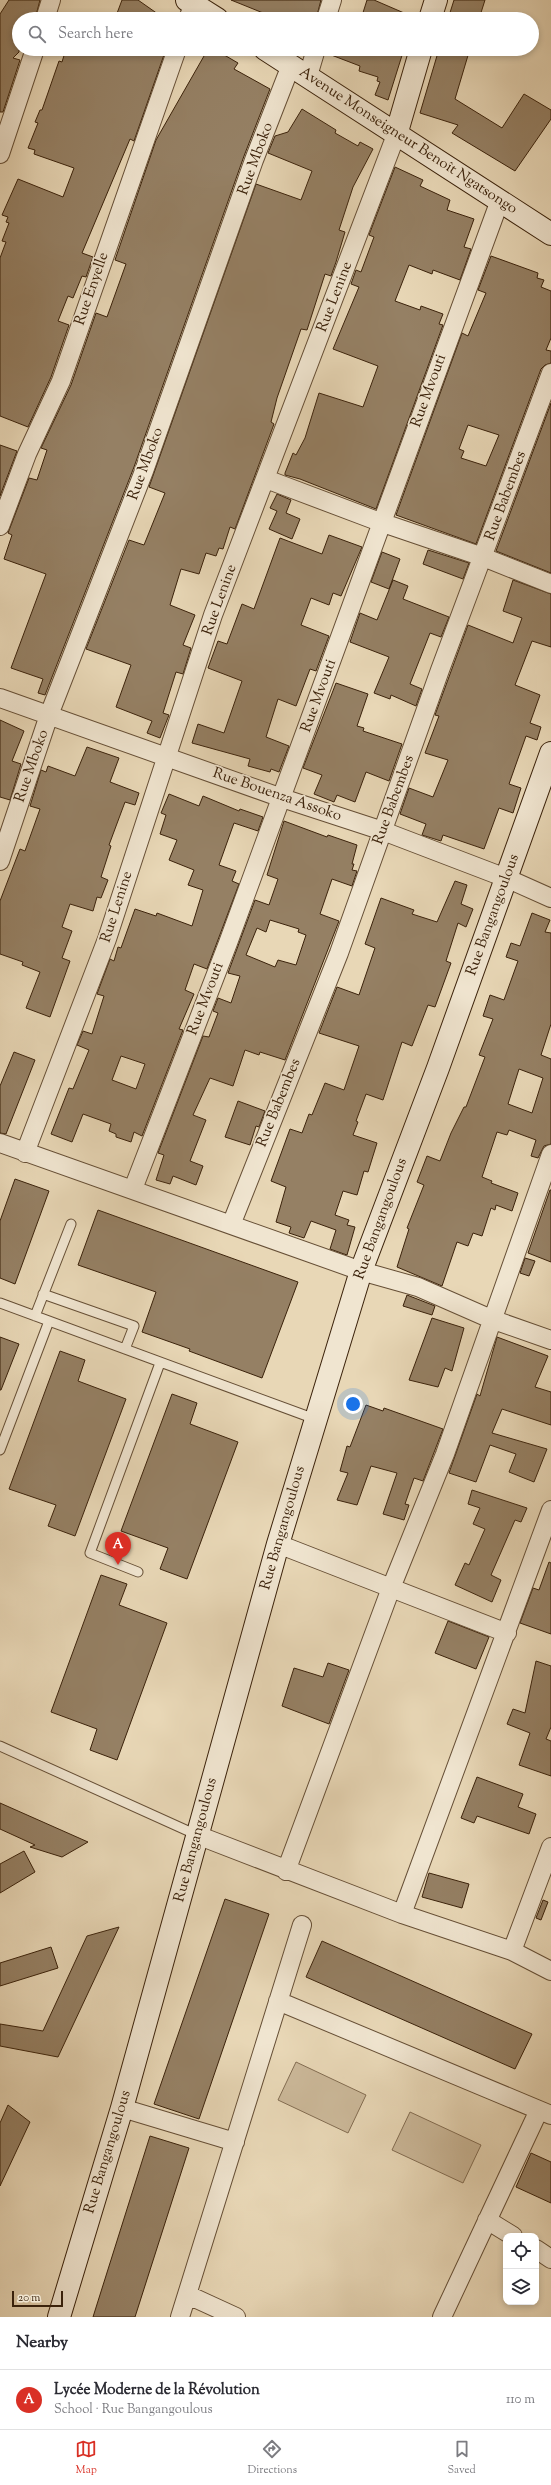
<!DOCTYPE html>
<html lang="en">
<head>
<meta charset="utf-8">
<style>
	body { margin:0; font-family:"Sorts Mill Goudy",serif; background:#f7f7f7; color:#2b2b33 }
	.controls { position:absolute; right:12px; bottom:12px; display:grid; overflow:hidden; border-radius:8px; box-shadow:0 2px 6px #0003 }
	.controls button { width:36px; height:36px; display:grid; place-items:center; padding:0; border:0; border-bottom:1px solid #e1e1e2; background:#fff; color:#2b2b33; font:20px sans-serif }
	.scale { position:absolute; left:12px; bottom:10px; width:51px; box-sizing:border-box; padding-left:4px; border:2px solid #3b220b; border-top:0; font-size:11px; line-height:14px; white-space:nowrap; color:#3b220b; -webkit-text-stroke:3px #f0e5d0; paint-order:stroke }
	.you { position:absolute; left:353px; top:1404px; width:14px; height:14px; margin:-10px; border:3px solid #fff; border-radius:50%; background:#1a73e8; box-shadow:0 0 0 6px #1a73e833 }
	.badge { display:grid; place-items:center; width:26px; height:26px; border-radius:50%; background:#d93025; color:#fff; font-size:13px; font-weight:700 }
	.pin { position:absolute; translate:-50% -33px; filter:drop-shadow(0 1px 2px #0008) }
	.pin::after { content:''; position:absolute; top:21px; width:14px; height:12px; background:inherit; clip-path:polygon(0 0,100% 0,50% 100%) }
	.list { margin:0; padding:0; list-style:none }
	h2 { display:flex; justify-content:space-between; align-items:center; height:52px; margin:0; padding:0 16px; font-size:17px }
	h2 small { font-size:13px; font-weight:400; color:#7c7c81 }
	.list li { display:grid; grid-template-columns:26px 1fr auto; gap:12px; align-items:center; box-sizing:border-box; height:60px; padding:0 16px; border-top:1px solid #e1e1e2 }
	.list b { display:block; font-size:15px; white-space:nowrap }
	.list p { margin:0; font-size:13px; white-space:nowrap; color:#7c7c81 }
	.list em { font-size:13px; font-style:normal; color:#7c7c81 }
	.icon { flex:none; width:22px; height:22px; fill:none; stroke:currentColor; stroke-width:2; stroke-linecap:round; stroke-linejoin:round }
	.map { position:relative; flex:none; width:551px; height:2317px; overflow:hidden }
	.search { position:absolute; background:#fff; box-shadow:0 2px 6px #0003; left:12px; right:12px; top:12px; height:44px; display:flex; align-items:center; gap:10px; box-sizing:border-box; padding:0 14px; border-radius:22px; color:#7c7c81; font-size:15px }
	.sheet { height:112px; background:#fff }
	nav { display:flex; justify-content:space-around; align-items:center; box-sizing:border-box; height:56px; border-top:1px solid #e1e1e2; background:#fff; font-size:11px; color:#7c7c81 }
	nav a { display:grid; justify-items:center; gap:2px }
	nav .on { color:#d93025 }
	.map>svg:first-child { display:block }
</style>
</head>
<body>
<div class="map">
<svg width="551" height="2317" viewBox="0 0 551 2317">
	<rect width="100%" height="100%" fill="#e8d7b6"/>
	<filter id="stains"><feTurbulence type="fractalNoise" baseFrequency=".005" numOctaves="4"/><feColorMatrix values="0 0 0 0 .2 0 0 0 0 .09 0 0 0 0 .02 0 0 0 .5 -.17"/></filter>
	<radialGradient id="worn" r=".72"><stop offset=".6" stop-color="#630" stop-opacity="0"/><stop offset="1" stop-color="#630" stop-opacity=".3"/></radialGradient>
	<path fill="#cbb899" stroke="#836d52" d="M296 2062 366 2095 348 2133 278 2100Z
		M410 2112 481 2145 463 2183 392 2150Z"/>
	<path fill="#958064" stroke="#3b220b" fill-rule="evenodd" d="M9 0H40L35 19H19V52L13 58 20 60 3 112H0V14Z
		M122 0H138L165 19H124L116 16Z
		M231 0H321L316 19H278Z
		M367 0H374L418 19H361Z
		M454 0H485L479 19H448Z
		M66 49H166L134 141 130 139 82 253 93 257 86 277 82 276 73 298 68 296 58 321 69 325 51 377 28 427 0 416V258L6 242 2 241 9 223 6 222 8 217 2 215 18 179 63 197 74 168 34 154 35 150 28 148 38 123 35 122 40 110H42L59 61 62 62Z
		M208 49H214L238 63 234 69 270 89 244 156 134 467 45 695 38 693 43 679 11 668 46 574 4 559 12 535 8 533 29 478 37 480 47 450 41 448 71 385 96 313 107 317 126 264 115 260 156 140Z
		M326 49H404L388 100 375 95 380 82 377 81 378 77 359 71 360 66 326 53Z
		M439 49H458L469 52 455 99 502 128 524 94 551 110V119L515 171 452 133 458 125 420 113Z
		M302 109 336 130 335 133 358 146 360 142 373 149 353 187 339 230 345 232 336 262 331 276 325 274 307 330 301 329 277 398 271 422 274 424 235 529 230 527 223 549 219 548 216 556 206 553 199 574 181 569 170 605 195 615 183 645 191 648 183 674 176 672 163 713 169 715 160 738 147 733 152 721 116 707 131 665 86 649 129 540 144 545 165 493 149 487 256 184 301 200 312 171 268 153 275 136 288 132Z
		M395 167 423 180 420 186 450 200 447 210 474 219 464 247 471 249 460 280 433 270 432 274 409 265 395 301 420 310 421 306 443 314 439 324 443 325 376 509 300 479 285 475V473L293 453 296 455 305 438 319 393 363 407 378 366 333 349 359 287 351 284 356 270 361 272 374 237 369 235Z
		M491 256 538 273 537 278 544 280 541 287 551 291V338L546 350 551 351V363L545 365 541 369 476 544 396 515 462 333 468 336 486 293 478 290ZM468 425 499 435 486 466 461 458 464 451 459 449Z
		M551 403V573L496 551Z
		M0 445 17 451 0 496Z
		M277 494 291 500 286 513 300 519 292 539 269 529 277 511 270 508Z
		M329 535 362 547 341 596 333 593 329 605 311 598 301 625 329 636 316 671 310 669 296 706 278 699 266 737 289 746 279 772 271 769 270 772 248 766 250 759 192 743 198 724 224 733 242 681 208 668 218 641 227 644 242 604 254 609 280 538 322 554Z
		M428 550 469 563 463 579 423 564Z
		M382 552 400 559 389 589 371 582Z
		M393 580 408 586 403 599 449 617 441 637 430 633 410 684 422 689 416 706 391 695 390 699 374 693 389 657 350 642 360 613 377 620Z
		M513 580 551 594V647L532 641 515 685 540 695 530 723 541 727 537 740 526 736 509 784 521 788 513 813 499 808 484 849 443 835 441 841 422 835 426 824 400 814 409 788 433 797 448 760 425 753 439 716 435 715 468 625 513 643 522 618 503 611Z
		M336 683 368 694 357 726 364 728 363 731 402 744 389 781 366 772 355 802 337 795 334 802 314 794 322 775 303 768Z
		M0 720 24 731 12 761 21 764 10 800 0 797Z
		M87 747 119 758 110 782 139 793 135 805 125 802 109 845 111 846 101 877 108 880 101 898 97 897 93 911 70 904 62 927 72 931 62 958 70 961 50 1017 26 1008 40 972 22 965 23 962 0 954V901L20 849 25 851 40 809 30 806 41 770 46 772 48 766 75 776Z
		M169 794 199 806 203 796 239 811 240 809 263 817 258 831 234 823 219 865 236 871 232 881 239 884 207 969 194 964 185 990 194 994 179 1029 183 1030 142 1136 134 1132 131 1142 116 1137V1134L109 1131 111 1124 83 1114 72 1142 51 1134 69 1088 73 1089 89 1050 77 1045 83 1031 92 1034 104 996 97 994 110 959 114 961 118 947 121 948 135 909 156 916 157 913 192 926 203 890 188 885 194 870 169 860 177 840 160 834 166 815 161 813ZM121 1056 145 1064 136 1089 112 1080Z
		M284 821 327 837 328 835 357 845 352 864H354L352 870 357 871 352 886 332 879 320 914 339 921 285 1060 260 1052 259 1055 245 1050 233 1086 210 1078 193 1115 206 1120 190 1161 203 1166 196 1185 173 1176 170 1184 156 1180 164 1155 158 1153 203 1036 209 1037 218 1013 213 1011 218 998 231 1003 240 976 228 973 255 900 269 905 278 879 267 875ZM270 920 299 929 298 932 306 935 296 965 278 960 275 967 246 955 257 928 266 932Z
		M455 881 467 885 461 904 473 909 466 927 458 923 446 961 451 963 435 1007 428 1005 412 1046 402 1042 383 1100 366 1094 356 1121 358 1122 353 1135 377 1143 368 1172 364 1171 357 1195 343 1191 335 1215 349 1220 347 1225 355 1227 347 1255 344 1254 330 1249 336 1230 311 1221 304 1238 289 1233 291 1227 276 1222 286 1187 271 1181 290 1129 302 1133 309 1114 312 1115 325 1083 344 1090 359 1046 319 1033 337 987 359 995 375 948 365 944 381 898 414 910 412 914 437 922Z
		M532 913 550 920 545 932 551 933V1024L541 1055 551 1059V1144L544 1146 538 1158 531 1156 536 1140 509 1130 507 1135 497 1132 482 1177 492 1181 491 1183 518 1193 512 1211 496 1205 495 1210 491 1208 482 1236 473 1233 468 1246 457 1242 442 1286 397 1267 409 1229 407 1228 424 1185 417 1182 427 1156 440 1161 451 1133 464 1107H466L485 1057 479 1055 493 1019 483 1016 490 995 504 1000 518 961 506 957 511 943 520 946ZM519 1069 543 1078 532 1113 508 1104Z
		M14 1052 35 1060 6 1134 0 1133V1086Z
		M238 1101 265 1111 259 1127 256 1126 250 1145 225 1137Z
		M15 1179 49 1191 15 1284 0 1278V1221Z
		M550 1190H551V1262L528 1253Z
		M98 1210 298 1282 262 1378 189 1351 190 1349 142 1332 156 1292 78 1265Z
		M525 1258 535 1261 529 1276 520 1273Z
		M407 1295 435 1306 432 1315 403 1306Z
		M432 1318 464 1328 452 1371 445 1368 438 1387 409 1380Z
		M0 1337 19 1344 1 1390H0Z
		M497 1337 548 1356 535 1387 551 1392V1425L502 1409 492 1433 547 1449 534 1482 509 1472 516 1454 490 1445 476 1482 449 1473 477 1394 480 1396Z
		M60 1351 85 1360 78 1381 126 1399 75 1536 48 1526 56 1505 9 1489Z
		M172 1394 197 1403 190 1424 238 1442 187 1579 160 1569 168 1548 121 1531Z
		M366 1405 383 1411 384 1408 443 1429 423 1481 414 1478 405 1504 409 1505 404 1520 383 1514 397 1473 371 1466 357 1505 337 1500 348 1473 340 1471 347 1446 350 1447Z
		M472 1490 527 1508 521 1522 515 1520 491 1575 501 1580 492 1602 455 1585 465 1563 469 1565 485 1529 473 1524 480 1508 468 1504Z
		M549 1562 551 1563V1634L520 1623 533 1588 539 1590Z
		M101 1575 127 1584 119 1605 167 1623 117 1760 90 1750 97 1729 51 1712Z
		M448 1621 489 1637 476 1669 435 1653Z
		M536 1661 551 1666V1727L546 1739 551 1741V1776L519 1765 530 1733 507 1724 513 1709 525 1713Z
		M328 1663 349 1670 329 1724 282 1706 294 1668 323 1677Z
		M477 1777 523 1794 518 1807 536 1814 529 1834 477 1816 474 1823 461 1818Z
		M0 1803 88 1842 62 1857 30 1847 35 1845 0 1829Z
		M24 1851 35 1872 0 1893V1864Z
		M429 1873 469 1884 462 1908 422 1897Z
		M225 1899 269 1914 199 2119 154 2104Z
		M543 1900 548 1902 541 1920 536 1918Z
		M119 1927 58 2057 0 2046V2024L43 2031 87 1936Z
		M322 1941 532 2034 515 2069 306 1977Z
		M51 1947 58 1968 0 1986V1963Z
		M8 2105 30 2122 0 2186V2123Z
		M150 2136 189 2148 135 2317H93Z
		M531 2153 551 2162V2203L516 2187Z"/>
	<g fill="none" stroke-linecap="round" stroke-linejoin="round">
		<g stroke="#664f36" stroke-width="11">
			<path id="lane" d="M43 1294 134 1326 125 1349
				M0 1303 315 1419
				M35 1316 71 1224
				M0 1450 49 1321
				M138 1572 90 1553 160 1363
				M0 1746 197 1835"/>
		</g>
		<g stroke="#664f36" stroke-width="20">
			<path id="street" d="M45 19 51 0
				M188 19 195 0
				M326 19 332 0
				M308 76 316 49
				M0 154 35 49
				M266 479 380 522 483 557 551 584
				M0 526 27 454 61 381 177 49
				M0 698 282 798 383 831 506 878 551 898
				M0 861 49 715 144 471 254 160 291 65
				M0 1143 361 1271 418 1287 491 1319 551 1340
				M25 1153 107 939 213 615 396 135
				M133 1189 228 943 500 200
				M231 1225 339 953 440 670 551 373
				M278 1544 507 1633
				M197 1835 402 1914 512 1951 551 1971
				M286 1871 391 1588 445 1454 551 1154
				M402 1914 551 1510
				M512 1951 551 1847
				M278 2001 551 2115
				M122 2108 235 2142
				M487 2220 513 2236
				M536 2249 551 2259
				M188 2295 236 2317
				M180 2317 302 1925
				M442 2317 539 2110"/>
		</g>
		<g stroke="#3b220b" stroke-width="24">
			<path id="secondary" d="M187 0 217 19
				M430 19 436 0
				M265 49 551 234
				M396 135 421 49
				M59 2317 122 2108 278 1544 361 1271 438 1068 551 753"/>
		</g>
		<use href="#lane" stroke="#f0e5d0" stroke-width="9"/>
		<use href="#street" stroke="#f0e5d0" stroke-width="18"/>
		<use href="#secondary" stroke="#f0e5d0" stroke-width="22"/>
	</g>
	<g text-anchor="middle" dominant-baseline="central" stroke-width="3.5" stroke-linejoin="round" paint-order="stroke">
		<g font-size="15" fill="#3b220b" stroke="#f0e5d0">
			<text transform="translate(408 141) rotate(33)">Avenue Monseigneur Benoît Ngatsongo</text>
			<text transform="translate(256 159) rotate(-70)">Rue Mboko</text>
			<text transform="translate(92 289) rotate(-71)">Rue Enyelle</text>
			<text transform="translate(335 297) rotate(-69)">Rue Lenine</text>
			<text transform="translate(429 391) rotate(-70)">Rue Mvouti</text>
			<text transform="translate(146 464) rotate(-70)">Rue Mboko</text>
			<text transform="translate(506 496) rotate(-70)">Rue Babembes</text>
			<text transform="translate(220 600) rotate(-70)">Rue Lenine</text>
			<text transform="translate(319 696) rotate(-70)">Rue Mvouti</text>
			<text transform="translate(32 766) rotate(-71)">Rue Mboko</text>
			<text transform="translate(277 795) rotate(19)">Rue Bouenza Assoko</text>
			<text transform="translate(394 800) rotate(-70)">Rue Babembes</text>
			<text transform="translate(117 907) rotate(-72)">Rue Lenine</text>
			<text transform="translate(493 915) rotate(-70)">Rue Bangangoulous</text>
			<text transform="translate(206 999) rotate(-69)">Rue Mvouti</text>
			<text transform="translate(279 1103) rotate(-68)">Rue Babembes</text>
			<text transform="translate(381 1219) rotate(-70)">Rue Bangangoulous</text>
			<text transform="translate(283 1528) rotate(-74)">Rue Bangangoulous</text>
			<text transform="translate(196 1840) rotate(-75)">Rue Bangangoulous</text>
			<text transform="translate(108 2152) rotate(-73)">Rue Bangangoulous</text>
		</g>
	</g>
	<rect width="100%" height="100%" filter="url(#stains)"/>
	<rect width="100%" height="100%" fill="url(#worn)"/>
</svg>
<div class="controls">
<button><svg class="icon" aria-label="locate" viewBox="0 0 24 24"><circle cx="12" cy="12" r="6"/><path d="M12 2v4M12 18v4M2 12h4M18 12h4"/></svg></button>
<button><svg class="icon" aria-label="layers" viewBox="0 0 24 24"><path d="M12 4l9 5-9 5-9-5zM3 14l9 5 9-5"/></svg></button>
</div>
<div class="scale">20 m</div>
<div class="you"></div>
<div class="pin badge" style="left:118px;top:1565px">A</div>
<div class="search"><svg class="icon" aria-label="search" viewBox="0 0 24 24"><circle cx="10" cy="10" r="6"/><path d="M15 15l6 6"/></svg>Search here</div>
</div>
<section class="sheet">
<h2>Nearby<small></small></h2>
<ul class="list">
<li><span class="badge">A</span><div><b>Lycée Moderne de la Révolution</b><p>School · Rue Bangangoulous</p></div><em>110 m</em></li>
</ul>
</section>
<nav>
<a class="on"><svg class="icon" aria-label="map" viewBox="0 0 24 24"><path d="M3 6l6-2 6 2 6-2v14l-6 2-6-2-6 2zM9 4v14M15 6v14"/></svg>Map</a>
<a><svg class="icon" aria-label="directions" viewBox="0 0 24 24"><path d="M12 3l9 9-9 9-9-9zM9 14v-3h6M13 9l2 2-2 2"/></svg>Directions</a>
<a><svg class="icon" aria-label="saved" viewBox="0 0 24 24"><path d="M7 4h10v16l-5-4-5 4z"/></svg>Saved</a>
</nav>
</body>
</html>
